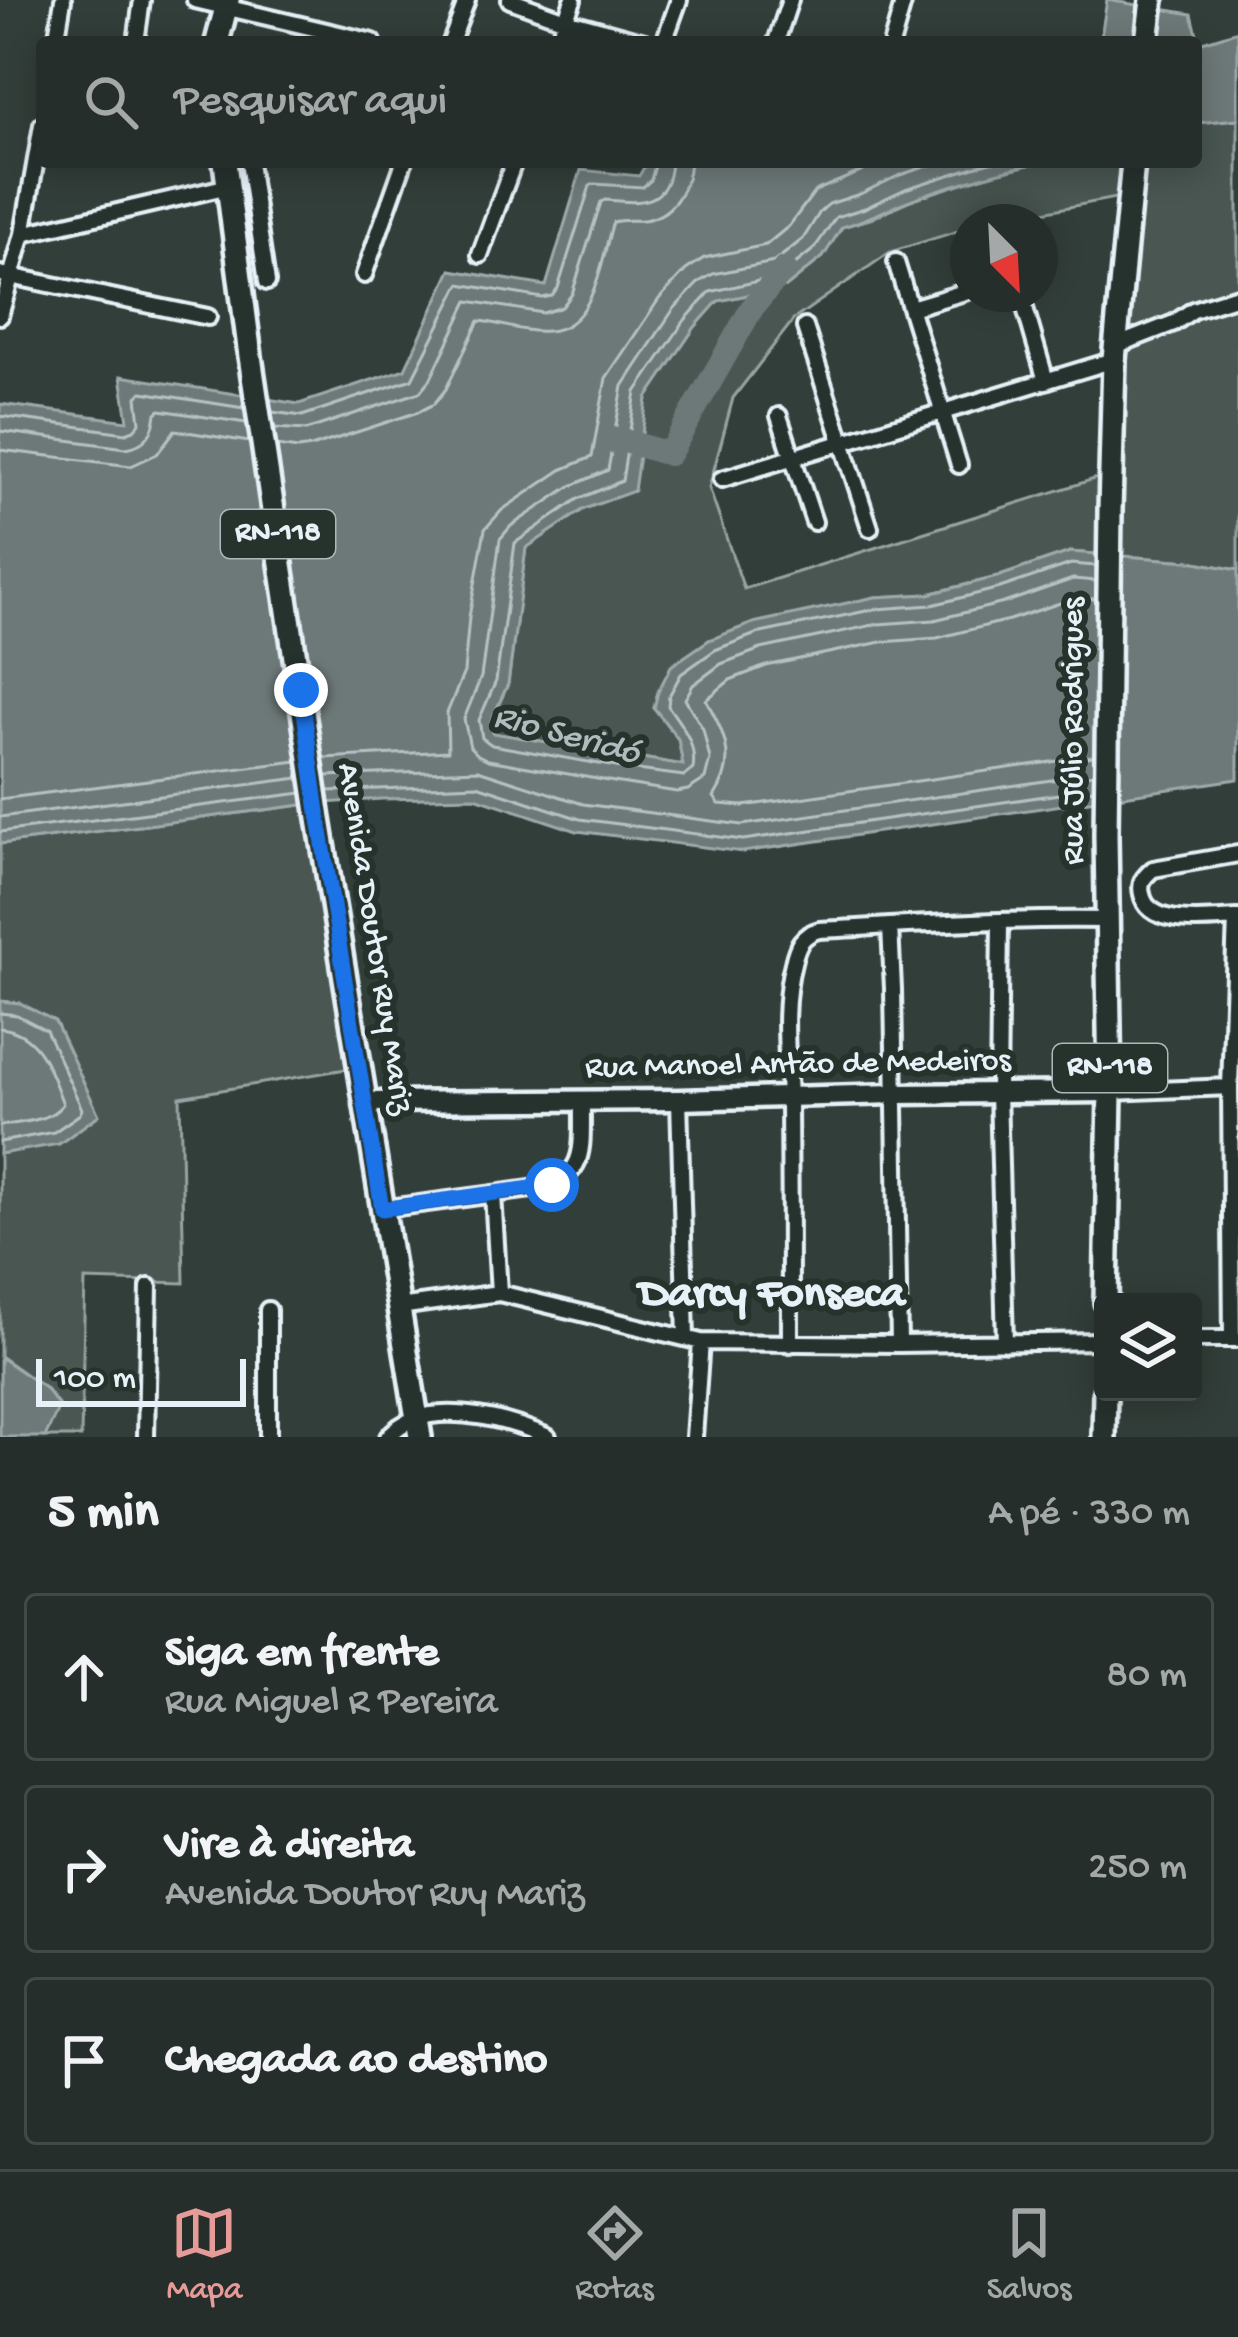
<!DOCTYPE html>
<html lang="pt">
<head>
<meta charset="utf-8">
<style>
	body { margin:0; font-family:"Gochi Hand",sans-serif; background:#323a37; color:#f1f3f6 }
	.controls { position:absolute; right:36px; bottom:36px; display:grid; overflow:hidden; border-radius:12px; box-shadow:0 6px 30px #0003 }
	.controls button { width:108px; height:108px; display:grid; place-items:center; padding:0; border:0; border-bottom:3px solid #424a47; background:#262e2b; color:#f1f3f6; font:60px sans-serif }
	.compass { position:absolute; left:950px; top:204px; width:108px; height:108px; border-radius:50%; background:#262e2b; box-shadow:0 6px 30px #0003; rotate:156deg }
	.scale { position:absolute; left:36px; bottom:30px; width:210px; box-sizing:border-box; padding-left:12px; border:6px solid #e8f1f8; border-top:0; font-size:33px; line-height:42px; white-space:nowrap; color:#e8f1f8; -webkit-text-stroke:9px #26332d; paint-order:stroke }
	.stop { position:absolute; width:36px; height:36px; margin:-27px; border:9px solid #1a73e8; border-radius:50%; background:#fff }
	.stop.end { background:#1a73e8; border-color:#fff; box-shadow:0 3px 12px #0008 }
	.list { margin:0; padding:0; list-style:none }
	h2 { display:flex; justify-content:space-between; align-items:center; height:156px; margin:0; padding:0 48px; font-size:51px }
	h2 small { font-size:39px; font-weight:400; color:#a4a8a9 }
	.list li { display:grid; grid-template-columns:78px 1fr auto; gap:36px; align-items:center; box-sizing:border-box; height:168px; margin:0 24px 24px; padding:0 24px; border:3px solid #424a47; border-radius:12px }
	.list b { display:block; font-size:45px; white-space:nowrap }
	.list p { margin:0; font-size:39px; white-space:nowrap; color:#a4a8a9 }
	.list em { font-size:39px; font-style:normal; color:#a4a8a9 }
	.icon { flex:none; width:66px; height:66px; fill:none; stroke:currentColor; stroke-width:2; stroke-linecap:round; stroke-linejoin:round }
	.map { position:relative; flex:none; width:1238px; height:1437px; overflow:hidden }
	.search { position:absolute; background:#262e2b; box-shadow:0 6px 30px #0003; left:36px; right:36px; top:36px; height:132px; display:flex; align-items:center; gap:30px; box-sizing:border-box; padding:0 42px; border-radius:12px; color:#a4a8a9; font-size:45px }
	.sheet { height:732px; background:#262e2b }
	nav { display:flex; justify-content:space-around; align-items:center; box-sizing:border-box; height:168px; border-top:3px solid #424a47; background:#262e2b; font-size:33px; color:#a4a8a9 }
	nav a { display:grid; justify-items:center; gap:6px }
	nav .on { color:#e69b98 }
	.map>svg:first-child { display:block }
</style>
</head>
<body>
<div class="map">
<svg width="1238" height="1437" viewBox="0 0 1238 1437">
	<rect width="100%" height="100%" fill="#323e39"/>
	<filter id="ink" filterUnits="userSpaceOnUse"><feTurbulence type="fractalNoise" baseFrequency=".00833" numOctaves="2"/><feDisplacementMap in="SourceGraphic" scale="24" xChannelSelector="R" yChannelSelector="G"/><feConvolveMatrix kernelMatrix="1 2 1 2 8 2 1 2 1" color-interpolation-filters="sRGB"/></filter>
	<g filter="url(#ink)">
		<path fill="#495651" stroke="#98a4a4" stroke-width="3" fill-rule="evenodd" d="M1238 119V570L1190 561 1070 552 997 577 928 594 875 597 709 640 672 666 658 692 654 708 678 739 684 765 492 733 491 721 508 684 526 548 584 509 633 490 647 398 695 327 718 301 786 287 823 257 842 227 870 219 910 200 994 173 1041 162H1196V123ZM1120 197 1104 476 744 589 709 488 733 398 794 319 890 252 968 228V222H991Z
			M310 804 346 1069 180 1097 184 1283 85 1280 81 1437H45L59 1406 45 1388 0 1356V1154L11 1151 20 1003 0 1001V844Z"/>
		<path fill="#6d7978" stroke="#9ea9ab" stroke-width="3" d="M1107 0 1192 14 1199 43 1238 31V119L1196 123V42H1075L1101 37Z
			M647 162H1041C998 172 955 183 913 199 889 208 867 220 842 227L823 257 786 287 718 301 695 327 647 398 634 491 584 509 526 548 508 684 491 721 493 733 683 765 678 739 654 708 658 692 671 666 709 640 753 623 875 597 929 594 997 577 1070 552 1190 561 1238 570V779L743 852 577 831 475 797 382 799 310 804 0 844V404L128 421 121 376 299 404 405 369 451 270 546 286 581 170 639 176Z
			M0 1001 20 1003 55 1021 99 1115 59 1144 0 1154Z
			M0 1357 45 1388 59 1407 45 1437H0Z"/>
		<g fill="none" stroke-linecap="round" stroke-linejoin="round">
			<path stroke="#b7c1c5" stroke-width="3" d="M940 162 900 175 860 194 829 204 820 212 803 239 774 262 713 274 699 282 673 310 623 386 608 470 569 487 511 526 500 539 481 677 464 719 470 747 478 755 488 760 620 783 677 792 688 790 705 779 710 759 703 729 685 699 693 685 721 664 761 649 878 624 934 620 1004 603 1073 579 1096 581
				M990 162 905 189 865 208 836 217 814 249 780 276 710 292 685 320 636 392 622 481 578 499 515 543 496 681 479 720 482 738 492 745 622 768 684 776 693 769C697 743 682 726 668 706L669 696 681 674 715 650 756 634 876 609 932 605 1000 588 1071 564 1096 566
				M272 412 302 416 412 379 460 284 542 298 552 296 558 288 590 186 594 184 643 187 651 180 656 162
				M0 416 126 433 134 430 140 423 137 397 142 392 244 408
				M274 428 306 430 420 392 430 380 468 301 543 313 562 307 572 294 601 202 605 200C640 203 668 207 671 162
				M0 431 126 448C146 445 154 433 156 413L160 410 246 423
				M277 446 298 449 311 447 418 412 434 404 446 389 479 321C501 323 524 333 547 331 596 329 601 258 613 222 623 219 632 221 643 220 672 217 688 189 690 162
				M0 450 131 466 157 454 175 430 249 442
				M1093 756 743 806 719 804 714 797C738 761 725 734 706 700L730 680 766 666 881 642 937 638 1009 620 1075 598 1095 599
				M324 758 448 751 447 713 464 672 469 617 485 529 502 510 561 470 592 457 606 378 659 299 686 270 704 258 766 245 789 226 815 191 884 162
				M326 776 478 770 583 804 742 825 1093 774
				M328 791 477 785 580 819 743 840 1093 789
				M0 799 297 761
				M0 817 299 778
				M0 832 302 793
				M0 1013 17 1015 46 1030 82 1109 80 1114 54 1132 0 1142
				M0 1028C40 1032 50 1071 63 1104 48 1123 23 1121 0 1126"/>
			<path stroke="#6d7978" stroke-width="24" d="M615 442 618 439 669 454 752 308 784 269"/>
			<g stroke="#e8f1f8" stroke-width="22">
				<path id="street" d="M195 0 373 42
					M510 0 565 20 645 42
					M56 42 63 0
					M136 42 142 0
					M451 42 467 0
					M557 42 573 0
					M664 42 679 0
					M776 42 790 0
					M892 42 904 0
					M249 162 267 282
					M23 234 229 186
					M480 255 514 162
					M896 262 959 465
					M0 274 208 317
					M364 275 404 162
					M1021 294 1046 381
					M911 308 968 291
					M0 316 23 234 42 125
					M805 327 870 528
					M1115 346 1174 323 1193 310 1238 296
					M779 416 814 522
					M722 479 1114 360
					M1238 854 1153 869C1144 877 1139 882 1142 894 1148 929 1211 919 1238 918
					M1000 922 998 1093 1005 1343
					M890 926 893 989 899 1344
					M1110 1092 1230 1087
					M679 1100 686 1338
					M493 1194 499 1293
					M382 1209 531 1189C590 1178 581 1150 582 1100
					M399 1307 499 1293 701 1342 899 1344 1103 1341
					M268 1310V1437
					M1193 1339H1236
					M1232 1339 1230 1087 1236 918
					M790 1344C790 1263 790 1183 789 1102 788 1056 781 1009 793 963 797 946 801 935 819 930 915 925 1012 918 1109 920
					M146 1437 149 1287
					M388 1437C422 1396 506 1418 548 1437
					M694 1437 701 1342"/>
			</g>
			<g stroke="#e8f1f8" stroke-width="27">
				<path id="secondary" d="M366 1102 679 1100 895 1094 1110 1092"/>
			</g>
			<g stroke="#e8f1f8" stroke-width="30">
				<path id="primary" d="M217 42 228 0
					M1147 42 1152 0
					M225 162 250 356 319 819 420 1437
					M1106 1302 1110 1092 1106 835 1110 511 1114 360 1133 162
					M1104 1437 1105 1392"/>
			</g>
			<use href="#street" stroke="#26332d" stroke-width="14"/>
			<use href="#secondary" stroke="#26332d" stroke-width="18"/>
			<use href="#primary" stroke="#26332d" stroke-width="21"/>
		</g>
	</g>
	<g fill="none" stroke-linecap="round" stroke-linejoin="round" filter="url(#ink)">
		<path stroke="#1a73e8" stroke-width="15" d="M301 690 319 819 382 1209 552 1185"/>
	</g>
	<g text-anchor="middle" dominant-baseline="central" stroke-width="12" stroke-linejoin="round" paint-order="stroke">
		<g fill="#26332d" stroke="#aeb8bb" stroke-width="3">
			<rect x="221" y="510" width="114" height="48" rx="9"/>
			<rect x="1053" y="1044" width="114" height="48" rx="9"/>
		</g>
		<g font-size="30" font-weight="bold" fill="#e8f1f8">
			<text x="278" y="534">RN-118</text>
			<text x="1110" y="1068">RN-118</text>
		</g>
		<g font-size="33" fill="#e8f1f8" stroke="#26332d">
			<text transform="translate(1075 731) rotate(-90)">Rua Júlio Rodrigues</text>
			<text transform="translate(373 939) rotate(81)">Avenida Doutor Ruy Mariz</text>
			<text transform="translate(798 1066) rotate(-1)">Rua Manoel Antão de Medeiros</text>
		</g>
		<g font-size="36" font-style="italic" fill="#b1bbbe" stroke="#26332d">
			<text transform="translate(566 737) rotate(15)">Rio Seridó</text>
		</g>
		<g font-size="45" font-weight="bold" fill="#e8f1f8" stroke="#26332d">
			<text x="772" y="1295">Darcy Fonseca</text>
		</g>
	</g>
</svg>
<div class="controls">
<button><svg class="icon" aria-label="layers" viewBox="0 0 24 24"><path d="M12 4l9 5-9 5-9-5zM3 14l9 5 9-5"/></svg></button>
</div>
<svg class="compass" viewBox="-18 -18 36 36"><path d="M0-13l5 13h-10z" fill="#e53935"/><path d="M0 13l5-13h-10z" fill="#a4a8a9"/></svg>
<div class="scale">100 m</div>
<div class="stop" style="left:552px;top:1185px"></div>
<div class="stop end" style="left:301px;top:690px"></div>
<div class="search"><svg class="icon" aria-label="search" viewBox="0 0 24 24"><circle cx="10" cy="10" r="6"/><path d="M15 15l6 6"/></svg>Pesquisar aqui</div>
</div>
<section class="sheet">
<h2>5 min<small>A pé · 330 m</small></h2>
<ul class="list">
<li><svg class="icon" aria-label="ahead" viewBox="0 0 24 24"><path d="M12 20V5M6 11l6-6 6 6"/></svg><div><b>Siga em frente</b><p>Rua Miguel R Pereira</p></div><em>80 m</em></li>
<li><svg class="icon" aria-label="right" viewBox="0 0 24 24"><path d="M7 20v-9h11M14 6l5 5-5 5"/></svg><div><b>Vire à direita</b><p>Avenida Doutor Ruy Mariz</p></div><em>250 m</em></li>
<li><svg class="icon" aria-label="arrive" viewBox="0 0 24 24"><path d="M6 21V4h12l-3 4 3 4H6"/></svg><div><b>Chegada ao destino</b></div></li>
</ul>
</section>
<nav>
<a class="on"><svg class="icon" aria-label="map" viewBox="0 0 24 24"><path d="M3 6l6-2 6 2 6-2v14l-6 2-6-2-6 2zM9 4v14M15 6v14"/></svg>Mapa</a>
<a><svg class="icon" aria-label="directions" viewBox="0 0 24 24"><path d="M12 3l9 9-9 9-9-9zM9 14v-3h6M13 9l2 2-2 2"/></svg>Rotas</a>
<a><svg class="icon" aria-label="saved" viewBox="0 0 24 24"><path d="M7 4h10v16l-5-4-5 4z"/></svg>Salvos</a>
</nav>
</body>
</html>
